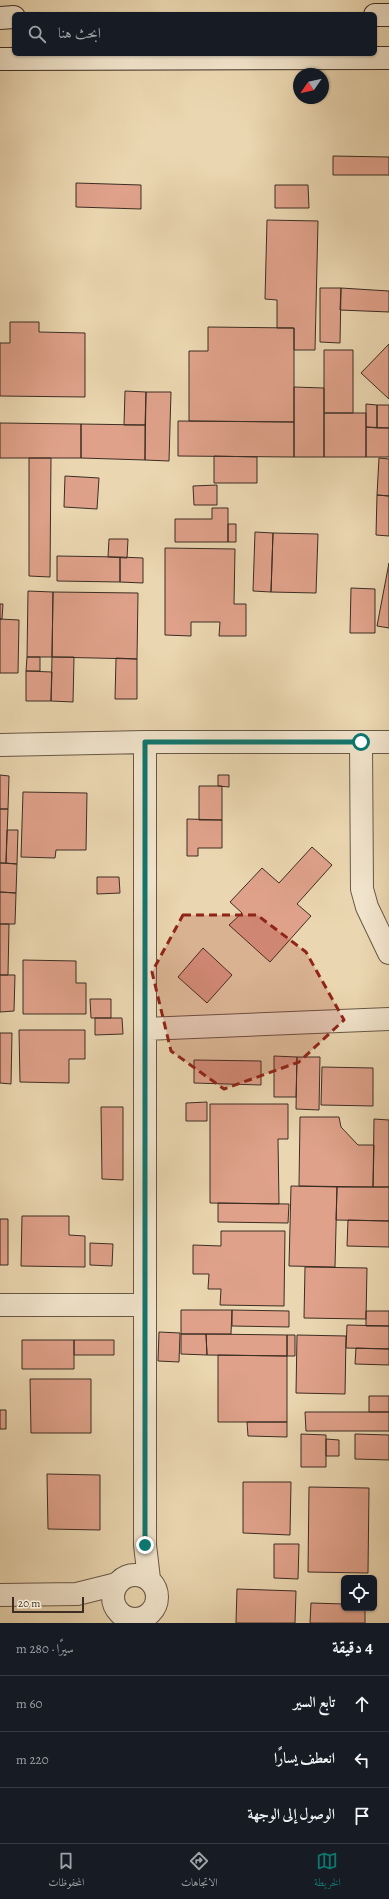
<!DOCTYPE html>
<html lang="ar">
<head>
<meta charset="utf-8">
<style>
	body { margin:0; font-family:Alegreya,Amiri,serif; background:#20242c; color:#f1f3f6; direction:rtl }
	.controls { position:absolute; right:12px; bottom:12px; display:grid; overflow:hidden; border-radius:6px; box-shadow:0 1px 3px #0004 }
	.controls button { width:36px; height:36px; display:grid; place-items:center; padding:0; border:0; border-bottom:1px solid #363941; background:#171b24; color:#f1f3f6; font:20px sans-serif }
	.compass { position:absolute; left:293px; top:68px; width:36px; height:36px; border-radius:50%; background:#171b24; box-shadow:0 1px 3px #0004; rotate:236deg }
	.scale { position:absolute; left:12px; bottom:10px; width:72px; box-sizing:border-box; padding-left:4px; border:2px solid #3c2e23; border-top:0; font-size:11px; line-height:14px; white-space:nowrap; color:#3c2e23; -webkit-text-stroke:3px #f1e4cc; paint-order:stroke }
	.stop { position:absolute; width:12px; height:12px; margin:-9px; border:3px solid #0f766e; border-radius:50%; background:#fff }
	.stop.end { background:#0f766e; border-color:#fff; box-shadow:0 1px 4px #0008 }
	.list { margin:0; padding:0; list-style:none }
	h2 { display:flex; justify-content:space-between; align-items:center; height:52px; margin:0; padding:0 16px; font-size:17px }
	h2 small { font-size:13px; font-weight:400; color:#9ea1a6 }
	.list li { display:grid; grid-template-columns:26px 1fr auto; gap:12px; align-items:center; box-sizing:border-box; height:56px; padding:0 16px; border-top:1px solid #363941 }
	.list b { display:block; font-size:15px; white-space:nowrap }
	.list em { font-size:13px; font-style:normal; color:#9ea1a6 }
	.icon { flex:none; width:22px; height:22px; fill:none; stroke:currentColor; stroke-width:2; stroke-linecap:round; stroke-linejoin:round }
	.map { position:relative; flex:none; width:389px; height:1623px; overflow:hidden; direction:ltr }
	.search { position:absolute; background:#171b24; box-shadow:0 1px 3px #0004; left:12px; right:12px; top:12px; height:44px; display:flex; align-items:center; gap:10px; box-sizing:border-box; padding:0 14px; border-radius:6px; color:#9ea1a6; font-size:15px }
	.sheet { height:220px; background:#171b24 }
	nav { display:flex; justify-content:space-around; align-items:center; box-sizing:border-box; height:56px; border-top:1px solid #363941; background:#171b24; font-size:11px; color:#9ea1a6 }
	nav a { display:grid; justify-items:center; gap:2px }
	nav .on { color:#0f766e }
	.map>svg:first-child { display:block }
</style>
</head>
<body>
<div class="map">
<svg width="389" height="1623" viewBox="0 0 389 1623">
	<rect width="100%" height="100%" fill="#ead6b0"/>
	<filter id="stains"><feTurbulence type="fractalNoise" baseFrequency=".005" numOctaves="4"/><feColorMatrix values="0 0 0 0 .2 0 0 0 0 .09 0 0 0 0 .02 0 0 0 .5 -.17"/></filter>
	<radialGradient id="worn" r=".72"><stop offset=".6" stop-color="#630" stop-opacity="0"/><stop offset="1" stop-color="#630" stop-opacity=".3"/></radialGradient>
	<path fill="#dfa18a" stroke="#3c2e23" d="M333 156 389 157V175H333Z
		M76 183 141 185V209L76 207Z
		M275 185H308L309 208H275Z
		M267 220 318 221 315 350H294V328H277V300L265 299Z
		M320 288H341L340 343 320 342Z
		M341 288 389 291V312L340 310Z
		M10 322H39V332L85 333V397L0 396V343H10Z
		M208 327 294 328V422L189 421V351H208Z
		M389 344V399L361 373Z
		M324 350H353V413H324Z
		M294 387 324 388V457H294Z
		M125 391 146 392 145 425H124Z
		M146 392H171L169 461 145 460Z
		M366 404 377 405V428L366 427Z
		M377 405H389V428H377Z
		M324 413H366V457H324Z
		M178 421 294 422V457L178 456Z
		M0 423 81 424V458H0Z
		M81 424 145 425V460L81 458Z
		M366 427 389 428V457H366Z
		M214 456 257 457V483H214Z
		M29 458H51L50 577 29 576Z
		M379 458 389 459V496L377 495Z
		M65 476 99 478 97 509 64 507Z
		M217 485V505H194L193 486Z
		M377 495 389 496V536L376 535Z
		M212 508H228V542H175V519H212Z
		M228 524H236V542H228Z
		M255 532 273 533 271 592 253 591Z
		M273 533 318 534 316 593 271 592Z
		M109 539H128L127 558 108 557Z
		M165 548 235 549 234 604H246V636H219L220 622H191V636L165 635Z
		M57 556 120 557V582L57 581Z
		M120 557 143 558V583L120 582Z
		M389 563V628L377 626Z
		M351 588 375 589V633H350Z
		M28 591 53 592 52 657H27Z
		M53 592 138 593 137 659 52 657Z
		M0 604H3L2 619H0Z
		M0 619 19 620 18 673H0Z
		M27 657H40V671H26Z
		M52 657H74L73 702 51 701Z
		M116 658 137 659V699H115Z
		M26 671 52 672 51 701H26Z
		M0 775 9 776 8 809H0Z
		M218 775H229V787L218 786Z
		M199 786H222V820H199Z
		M23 792 87 793 86 850H56L55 858 21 857Z
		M0 809H8L6 863H0Z
		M187 819 222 820V848H198V856H187Z
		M7 830H18L17 864 6 863Z
		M312 847 332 865 297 904 311 916 270 962 229 925 242 913 230 902 262 868 279 883Z
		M0 863 17 864 16 893 0 892Z
		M97 877H119L120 893 97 894Z
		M0 892 16 893 15 924H0Z
		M0 924H9L8 975H0Z
		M203 948 232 975 207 1003 178 977Z
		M23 960 76 961V983H86V1014H23Z
		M0 975H15L14 1011 0 1012Z
		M90 999H111V1018H91Z
		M95 1018H122L123 1034 95 1035Z
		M19 1030H85V1059H69V1083L20 1082Z
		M0 1033H12L11 1084 0 1083Z
		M274 1056 297 1057 296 1097H274Z
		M297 1057H320L319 1110 296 1109Z
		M194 1060 261 1061V1085L194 1083Z
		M322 1067 373 1068V1106L321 1105Z
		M207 1102V1121H186V1103Z
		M210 1104H288V1139H278L279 1204 210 1203Z
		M101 1107H123V1180L102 1179Z
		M300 1117H339L341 1127 358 1145H374L373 1187 299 1186Z
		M374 1119 389 1120V1187H373Z
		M291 1186 337 1187 335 1267 289 1266Z
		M337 1187H389V1221L336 1220Z
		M218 1203 289 1204 288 1223 218 1222Z
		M22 1216H69V1235L85 1236V1267L21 1266Z
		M0 1219H8V1265H0Z
		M348 1220 389 1221V1247L347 1246Z
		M221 1231H285L284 1306 220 1305 221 1289H208L209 1274H193V1245L221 1246Z
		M90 1243 113 1244 112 1266 90 1265Z
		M305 1267 367 1268 366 1319 304 1318Z
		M181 1310H232L231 1334H181Z
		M232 1310 289 1311V1327L232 1326Z
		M366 1311H389V1326H366Z
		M347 1325 389 1326V1349L346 1348Z
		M159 1332 180 1333 179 1362 158 1361Z
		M181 1334H206L207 1355 181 1354Z
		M206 1334 287 1335V1356L207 1355Z
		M287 1335H295V1356H287Z
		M297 1335 346 1336 345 1394 296 1393Z
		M22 1340H74V1369H22Z
		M74 1340H114V1355H74Z
		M356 1348 389 1349V1365L355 1364Z
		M218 1355 287 1356V1422H218Z
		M30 1379H91V1433H31Z
		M369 1396H389V1412H369Z
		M0 1410H6V1429H0Z
		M305 1412H389V1431H306Z
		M247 1422H287V1437L248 1436Z
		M301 1434 326 1435V1467H301Z
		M355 1434 389 1435V1460L355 1459Z
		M326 1439 339 1440V1456H326Z
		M47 1474 100 1475V1530L48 1529Z
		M243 1482H291L290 1535 243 1533Z
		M309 1487 369 1488 368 1573 308 1572Z
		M274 1544H299L298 1579 274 1578Z
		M237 1589 296 1591 295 1623H236Z
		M311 1603 344 1604V1608H365V1623H310Z"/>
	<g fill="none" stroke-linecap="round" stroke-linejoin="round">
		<g stroke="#685846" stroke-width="24">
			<path id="street" d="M145 742V1545L149 1579
				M361 742 362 889 367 907 389 953
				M0 745 145 742H389
				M145 1029 389 1019
				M0 1305H145
				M113 1597a22 22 0 1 1 44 0a22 22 0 1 1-44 0Z
				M0 1595 77 1594 117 1584"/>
		</g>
		<g stroke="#3c2e23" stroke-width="24">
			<path id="secondary" d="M375 15H389
				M0 18 14 17
				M0 59 389 58"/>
		</g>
		<use href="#street" stroke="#f1e4cc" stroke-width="22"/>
		<use href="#secondary" stroke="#f1e4cc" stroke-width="22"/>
	</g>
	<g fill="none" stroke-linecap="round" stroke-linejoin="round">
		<path stroke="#0f766e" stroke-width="5" d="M145 1545V742H361"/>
	</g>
	<path fill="#8f2418" fill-opacity="0.2" stroke="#8f2418" stroke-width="3" stroke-dasharray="8 5" stroke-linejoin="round" d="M183 915H257L306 952 344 1020 299 1062 224 1089 171 1051 152 972Z"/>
	<rect width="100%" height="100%" filter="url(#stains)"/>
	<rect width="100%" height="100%" fill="url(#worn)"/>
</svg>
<div class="controls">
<button><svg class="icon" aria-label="locate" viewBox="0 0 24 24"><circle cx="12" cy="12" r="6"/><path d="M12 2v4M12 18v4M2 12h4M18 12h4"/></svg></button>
</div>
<svg class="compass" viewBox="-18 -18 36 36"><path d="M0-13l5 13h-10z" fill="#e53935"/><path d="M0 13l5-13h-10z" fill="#9ea1a6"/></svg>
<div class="scale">20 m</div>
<div class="stop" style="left:361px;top:742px"></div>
<div class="stop end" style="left:145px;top:1545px"></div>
<div class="search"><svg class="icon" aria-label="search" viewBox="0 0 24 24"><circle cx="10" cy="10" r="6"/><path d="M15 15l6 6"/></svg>ابحث هنا</div>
</div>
<section class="sheet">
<h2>4 دقيقة<small>سيرًا · 280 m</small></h2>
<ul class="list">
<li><svg class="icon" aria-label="ahead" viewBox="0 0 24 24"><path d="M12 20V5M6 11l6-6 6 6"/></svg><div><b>تابع السير</b></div><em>60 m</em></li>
<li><svg class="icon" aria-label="left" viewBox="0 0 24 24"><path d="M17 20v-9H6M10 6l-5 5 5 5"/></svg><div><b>انعطف يسارًا</b></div><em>220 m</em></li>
<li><svg class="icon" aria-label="arrive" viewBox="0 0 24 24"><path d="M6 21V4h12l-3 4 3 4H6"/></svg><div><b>الوصول إلى الوجهة</b></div></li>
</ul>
</section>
<nav>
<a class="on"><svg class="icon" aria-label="map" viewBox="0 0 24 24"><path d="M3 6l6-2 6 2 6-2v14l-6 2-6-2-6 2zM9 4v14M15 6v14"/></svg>الخريطة</a>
<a><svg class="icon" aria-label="directions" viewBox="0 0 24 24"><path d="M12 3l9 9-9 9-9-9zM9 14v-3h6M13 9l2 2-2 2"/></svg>الاتجاهات</a>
<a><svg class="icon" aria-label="saved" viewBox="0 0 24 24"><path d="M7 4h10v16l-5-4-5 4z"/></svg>المحفوظات</a>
</nav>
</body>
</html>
